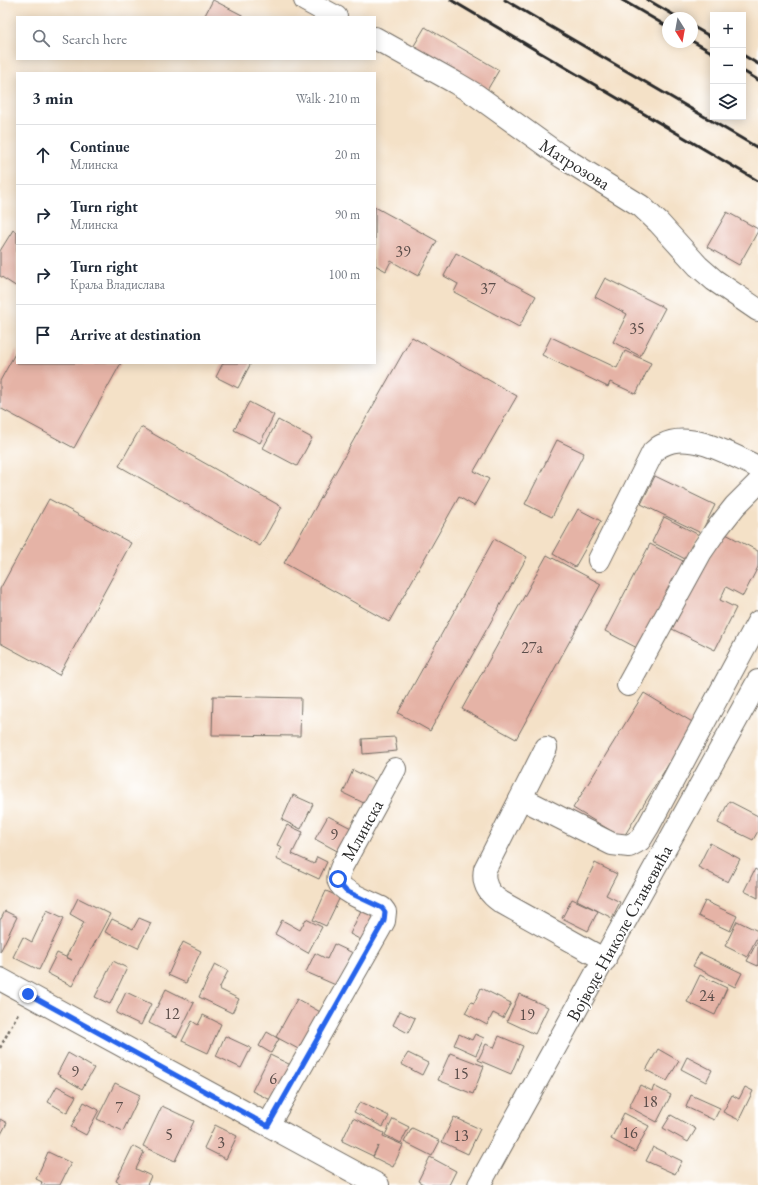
<!DOCTYPE html>
<html lang="en">
<head>
<meta charset="utf-8">
<style>
	body { margin:0; font-family:"EB Garamond",serif; background:#f6f6f7; color:#1f2937 }
	.controls { position:absolute; right:12px; top:12px; display:grid; overflow:hidden; border-radius:0px; box-shadow:0 2px 10px #0003 }
	.controls button { width:36px; height:36px; display:grid; place-items:center; padding:0; border:0; border-bottom:1px solid #e0e1e3; background:#fff; color:#1f2937; font:20px sans-serif }
	.compass { position:absolute; left:662px; top:12px; width:36px; height:36px; border-radius:50%; background:#fff; box-shadow:0 2px 10px #0003; rotate:169deg }
	.stop { position:absolute; width:12px; height:12px; margin:-9px; border:3px solid #2563eb; border-radius:50%; background:#fff }
	.stop.end { background:#2563eb; border-color:#fff; box-shadow:0 1px 4px #0008 }
	.list { margin:0; padding:0; list-style:none }
	h2 { display:flex; justify-content:space-between; align-items:center; height:52px; margin:0; padding:0 16px; font-size:17px }
	h2 small { font-size:13px; font-weight:400; color:#747a83 }
	.list li { display:grid; grid-template-columns:26px 1fr auto; gap:12px; align-items:center; box-sizing:border-box; height:60px; padding:0 16px; border-top:1px solid #e0e1e3 }
	.list b { display:block; font-size:15px; white-space:nowrap }
	.list p { margin:0; font-size:13px; white-space:nowrap; color:#747a83 }
	.list em { font-size:13px; font-style:normal; color:#747a83 }
	.icon { flex:none; width:22px; height:22px; fill:none; stroke:currentColor; stroke-width:2; stroke-linecap:round; stroke-linejoin:round }
	.map { position:relative; flex:none; width:758px; height:1185px; overflow:hidden }
	.search { position:absolute; background:#fff; box-shadow:0 2px 10px #0003; left:16px; top:16px; width:360px; height:44px; display:flex; align-items:center; gap:10px; box-sizing:border-box; padding:0 14px; border-radius:0px; color:#747a83; font-size:15px }
	.panel { position:absolute; background:#fff; box-shadow:0 2px 10px #0003; left:16px; top:72px; width:360px; height:292px; border-radius:0px }
	.map>svg:first-child { display:block }
</style>
</head>
<body>
<div class="map">
<svg width="758" height="1185" viewBox="0 0 758 1185">
	<rect width="100%" height="100%" fill="#fff"/>
	<filter id="ink" filterUnits="userSpaceOnUse"><feTurbulence type="fractalNoise" baseFrequency=".025" numOctaves="2"/><feDisplacementMap in="SourceGraphic" scale="8" xChannelSelector="R" yChannelSelector="G"/><feConvolveMatrix kernelMatrix="1 2 1 2 8 2 1 2 1" color-interpolation-filters="sRGB"/></filter>
	<filter id="wash" filterUnits="userSpaceOnUse"><feTurbulence type="fractalNoise" baseFrequency=".012" numOctaves="4" result="noise"/><feDisplacementMap in="SourceGraphic" scale="16" xChannelSelector="R" yChannelSelector="G"/><feGaussianBlur stdDeviation="0.9" result="paint"/><feColorMatrix in="noise" values="0 0 0 0 0 0 0 0 0 0 0 0 0 0 0 0 0 1.4 0 .05"/><feComposite in="paint" operator="in"/></filter>
	<g filter="url(#wash)">
		<rect width="100%" height="100%" fill="#f4e1c7"/>
		<g id="blocks">
			<path fill="#e5b3a6" d="M213 0 242 15 241 17H204Z
				M425 27 499 70 486 92 412 49Z
				M375 207 437 241 418 276 391 261 386 271 375 265Z
				M727 212 758 229V231L739 265 707 247Z
				M13 230 17 233V287L0 276V251Z
				M456 253 536 296 519 327 454 292 458 284 444 276Z
				M605 278 665 308 640 356 613 342 627 314 595 297Z
				M412 337 517 396 474 471 489 479 474 506 459 497 389 622 284 563Z
				M551 337 617 368 625 351 651 363 636 394 610 382 608 387 542 355Z
				M17 350V363H121L74 448 0 408V381Z
				M223 363H251L238 388 216 377Z
				M249 402 274 415 260 443 234 430Z
				M278 420 312 438 297 466 263 448Z
				M141 427 282 507 260 546 119 466Z
				M557 440 584 453 552 517 525 504Z
				M655 476 715 505 701 533 641 504Z
				M49 499 131 543 59 675 0 643V589Z
				M578 509 601 521 575 567 553 554Z
				M664 517 699 535 687 560 652 542Z
				M722 532 758 551V567L743 596 726 587 720 600 736 608 715 650 672 629Z
				M494 539 527 557 430 731 398 713Z
				M650 544 685 562 639 649 605 631Z
				M547 555 601 584 516 739 462 709Z
				M644 693 694 723 623 838 573 808Z
				M213 696 301 698 300 736 212 735Z
				M395 737 397 751 363 754 362 739Z
				M353 770 379 783 368 805 343 793Z
				M293 795 313 804 301 829 282 820Z
				M729 801 758 816V831L753 840 718 823Z
				M328 816 353 829 341 853 315 839Z
				M287 825 303 832 292 854 314 864 317 857 327 862 319 879 276 859 282 847 277 845Z
				M710 843 740 859 728 882 698 867Z
				M595 863 617 874 606 895 620 902 612 918 577 900Z
				M755 869 758 871V898L744 891Z
				M326 891 340 897 326 926 313 920Z
				M78 898 110 914 72 986 47 973 57 953 72 960 66 957 84 922 70 914Z
				M572 899 598 911 588 931 562 918Z
				M705 901 737 916 730 931 698 916Z
				M363 906 377 913 363 941 350 934Z
				M47 910 64 918 39 970 13 957 23 937 32 942Z
				M5 911 17 917 0 952V919H1Z
				M139 918 151 923 138 948 105 932 112 919 133 929Z
				M306 919 322 927 308 953 275 934 282 920 300 930Z
				M737 921 758 931V935L747 957 725 946Z
				M758 940V966L747 961Z
				M183 942 201 951 186 983 168 975Z
				M334 944 353 953 338 986 306 972 315 953 327 959Z
				M700 953 742 973 735 987 693 966Z
				M113 961 127 968 110 1004 95 997Z
				M215 964 228 971 219 989 239 999 232 1013 199 997Z
				M700 975 727 988 715 1015 687 1002Z
				M481 988 511 1003 503 1018 493 1013 487 1025 465 1013 471 1002 474 1003Z
				M166 989 194 1003 177 1037 149 1023Z
				M126 992 151 1004 141 1025 116 1013Z
				M519 994 548 1007 535 1034 507 1021Z
				M297 999 324 1014 302 1051 276 1037Z
				M400 1011 415 1018 408 1033 393 1025Z
				M203 1015 221 1024 208 1053 182 1041 192 1021 198 1025Z
				M267 1032 279 1039 271 1053 259 1046Z
				M459 1034 472 1040 475 1034 484 1038 476 1055 454 1045Z
				M225 1036 251 1048 241 1068 216 1056Z
				M499 1036 523 1046 511 1074 478 1060 486 1044 494 1048Z
				M658 1049 679 1061 667 1081 646 1070Z
				M68 1053 94 1068 82 1089 57 1074Z
				M408 1053 428 1063 422 1075 401 1064Z
				M450 1053 484 1066 473 1094 438 1080Z
				M270 1055 293 1066 275 1102 252 1091Z
				M687 1057 712 1070 706 1082 681 1069Z
				M115 1083 140 1095 123 1131 97 1119Z
				M640 1085 652 1091 654 1086 671 1095 657 1122 629 1107Z
				M57 1086 76 1096 67 1113 48 1102Z
				M745 1087 753 1091 739 1120 723 1112 732 1095 739 1099Z
				M691 1095 720 1108 714 1120 686 1107Z
				M84 1102 99 1110 86 1135 71 1127Z
				M360 1102 389 1116 383 1127 354 1112Z
				M162 1106 194 1121 175 1161 143 1146Z
				M624 1113 649 1126 635 1152 611 1139Z
				M671 1115 696 1129 688 1142 663 1128Z
				M454 1117 480 1129 468 1154 442 1142Z
				M353 1118 384 1133 383 1136 403 1145 393 1167 373 1157 378 1146 373 1156 342 1141Z
				M0 1119 7 1123 0 1136Z
				M393 1119 409 1127 401 1143 385 1135Z
				M215 1125 237 1136 226 1159 204 1148Z
				M412 1128 440 1141 432 1156 404 1142Z
				M133 1146 144 1152 136 1169 151 1176 147 1185H124L116 1181Z
				M653 1147 682 1161 675 1174 646 1161Z
				M48 1152 71 1163 60 1185H41L42 1182 36 1179Z
				M430 1157 456 1171 449 1185H425L418 1181Z"/>
		</g>
	</g>
	<g filter="url(#ink)">
		<use href="#blocks" fill-opacity="0" stroke="#716b62" stroke-width="1"/>
		<g fill="none" stroke-linecap="round" stroke-linejoin="round">
			<g stroke="#716b62" stroke-width="24">
				<path id="minor" d="M305 0 336 17
					M375 38 456 83 476 95 562 157 641 206 659 223 698 266 714 280 758 310
					M599 560 653 452C656 450 659 446 663 445 690 430 733 456 758 467
					M628 685 701 552 716 530 735 506 758 483
					M546 748 485 869C482 884 489 894 501 902L605 960
					M521 798 612 844 629 846 640 840 648 827 758 622
					M0 979 378 1185
					M268 1125 384 921 385 912 382 908C372 903 342 892 339 882 337 877 340 871 342 866L395 769
					M479 1185 758 681"/>
			</g>
			<path stroke="#716b62" stroke-width="2.5" stroke-dasharray="3 3" stroke-linecap="butt" d="M0 1048 18 1013"/>
			<use href="#minor" stroke="#fff" stroke-width="22"/>
			<path stroke="#2b2b2b" stroke-width="3" d="M451 0 758 181
				M505 0 758 148
				M622 0 668 27
				M648 0 679 18
				M692 26 713 38
				M692 41 713 53
				M743 55 758 64
				M743 71 758 80"/>
		</g>
	</g>
	<g fill="none" stroke-linecap="round" stroke-linejoin="round" filter="url(#ink)">
		<path stroke="#2563eb" stroke-width="5" d="M28 994 268 1126 384 921 385 912 382 908 346 891 339 883 338 879"/>
	</g>
	<g text-anchor="middle" dominant-baseline="central" stroke-width="3" stroke-linejoin="round" paint-order="stroke">
		<g font-size="16" fill="#5a4d4a">
			<text x="403" y="251">39</text>
			<text x="488" y="288">37</text>
			<text x="637" y="328">35</text>
			<text x="532" y="647">27a</text>
			<text x="334" y="834">9</text>
			<text x="707" y="995">24</text>
			<text x="172" y="1013">12</text>
			<text x="527" y="1014">19</text>
			<text x="75" y="1071">9</text>
			<text x="461" y="1073">15</text>
			<text x="273" y="1078">6</text>
			<text x="650" y="1101">18</text>
			<text x="119" y="1107">7</text>
			<text x="630" y="1132">16</text>
			<text x="169" y="1134">5</text>
			<text x="461" y="1135">13</text>
			<text x="221" y="1142">3</text>
		</g>
		<g font-size="18" fill="#2b2b2b" stroke="#fff">
			<text transform="translate(575 164) rotate(32)">Матрозова</text>
			<text transform="translate(362 830) rotate(-61)">Млинска</text>
			<text transform="translate(619 933) rotate(-61)">Војводе Николе Стањевића</text>
		</g>
	</g>
</svg>
<div class="controls">
<button>+</button>
<button>−</button>
<button><svg class="icon" aria-label="layers" viewBox="0 0 24 24"><path d="M12 4l9 5-9 5-9-5zM3 14l9 5 9-5"/></svg></button>
</div>
<svg class="compass" viewBox="-18 -18 36 36"><path d="M0-13l5 13h-10z" fill="#e53935"/><path d="M0 13l5-13h-10z" fill="#747a83"/></svg>
<div class="stop" style="left:338px;top:879px"></div>
<div class="stop end" style="left:28px;top:994px"></div>
<div class="search"><svg class="icon" aria-label="search" viewBox="0 0 24 24"><circle cx="10" cy="10" r="6"/><path d="M15 15l6 6"/></svg>Search here</div>
<section class="panel">
<h2>3 min<small>Walk · 210 m</small></h2>
<ul class="list">
<li><svg class="icon" aria-label="ahead" viewBox="0 0 24 24"><path d="M12 20V5M6 11l6-6 6 6"/></svg><div><b>Continue</b><p>Млинска</p></div><em>20 m</em></li>
<li><svg class="icon" aria-label="right" viewBox="0 0 24 24"><path d="M7 20v-9h11M14 6l5 5-5 5"/></svg><div><b>Turn right</b><p>Млинска</p></div><em>90 m</em></li>
<li><svg class="icon" aria-label="right" viewBox="0 0 24 24"><path d="M7 20v-9h11M14 6l5 5-5 5"/></svg><div><b>Turn right</b><p>Краља Владислава</p></div><em>100 m</em></li>
<li><svg class="icon" aria-label="arrive" viewBox="0 0 24 24"><path d="M6 21V4h12l-3 4 3 4H6"/></svg><div><b>Arrive at destination</b></div></li>
</ul>
</section>
</div>
</body>
</html>
